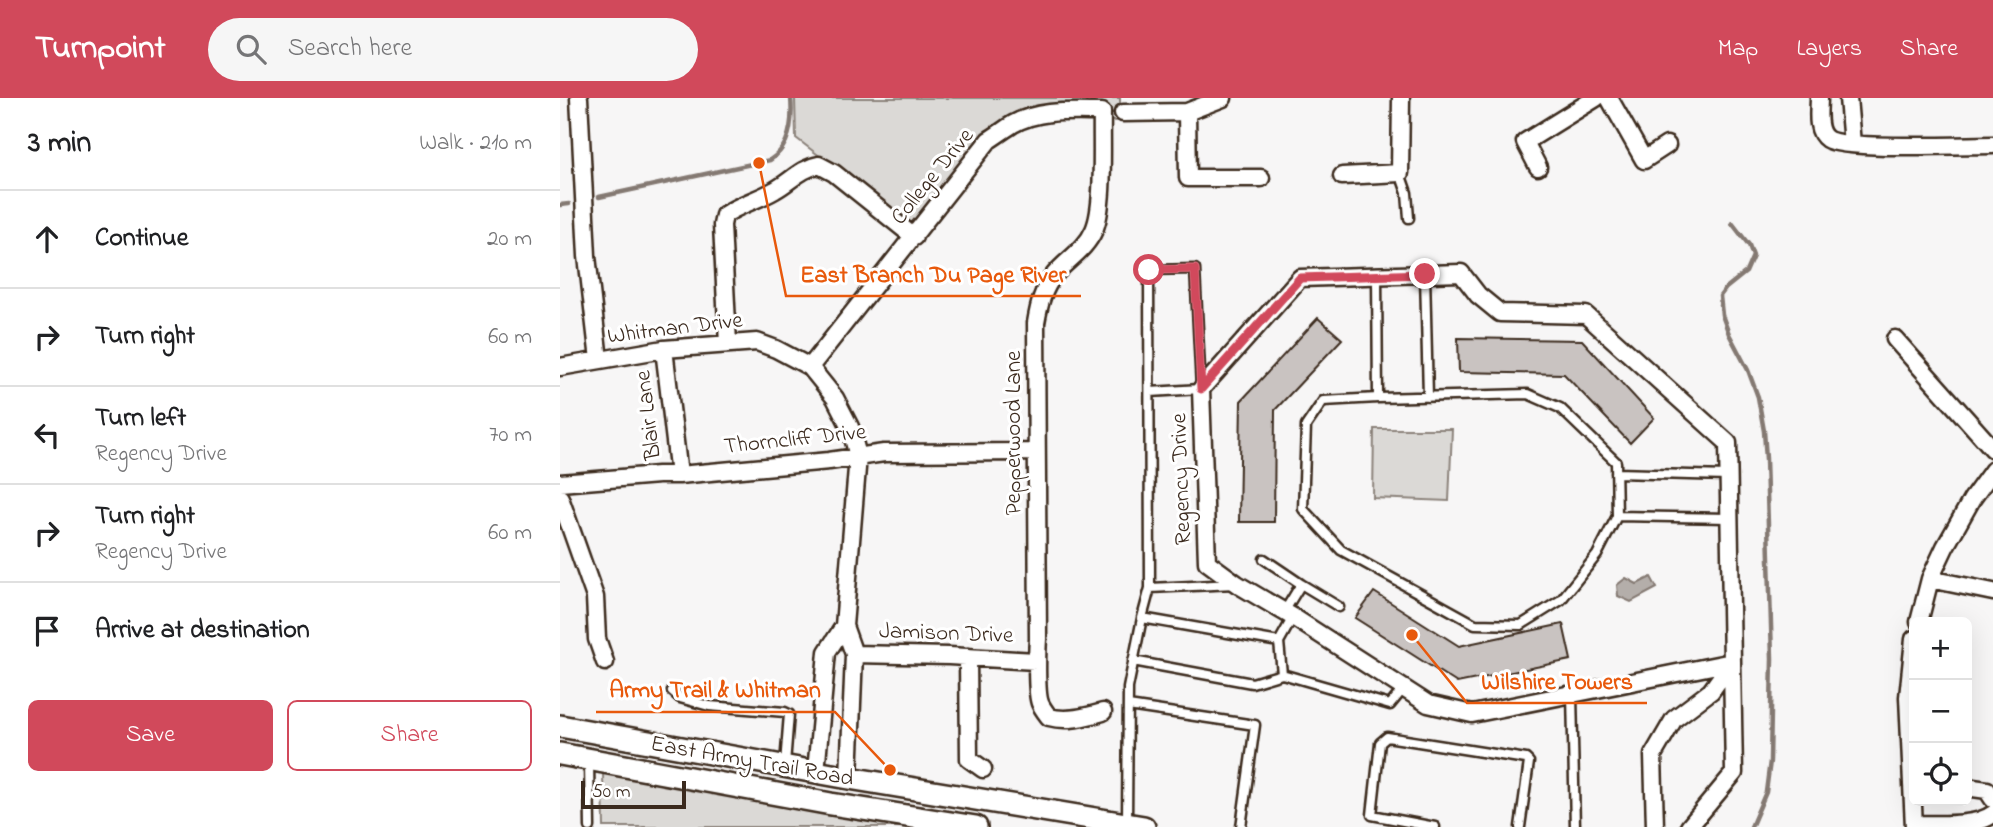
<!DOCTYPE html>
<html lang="en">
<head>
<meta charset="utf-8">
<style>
	body { margin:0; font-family:"Indie Flower",sans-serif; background:#f6f6f6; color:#202124 }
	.controls { position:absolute; right:21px; bottom:21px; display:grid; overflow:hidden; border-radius:10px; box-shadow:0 7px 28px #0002 }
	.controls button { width:63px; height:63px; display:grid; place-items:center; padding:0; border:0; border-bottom:2px solid #e0e0e0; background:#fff; color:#202124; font:35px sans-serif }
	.scale { position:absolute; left:21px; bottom:18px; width:105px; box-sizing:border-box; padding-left:7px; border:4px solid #3b2a1e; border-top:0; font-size:19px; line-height:24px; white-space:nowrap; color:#3b2a1e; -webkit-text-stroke:5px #fff; paint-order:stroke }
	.stop { position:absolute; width:21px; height:21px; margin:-16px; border:5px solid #d1495b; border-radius:50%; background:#fff }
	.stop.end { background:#d1495b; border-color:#fff; box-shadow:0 2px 7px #0008 }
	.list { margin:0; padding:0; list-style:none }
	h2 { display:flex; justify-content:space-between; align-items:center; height:91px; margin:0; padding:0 28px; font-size:30px }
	h2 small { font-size:23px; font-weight:400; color:#757577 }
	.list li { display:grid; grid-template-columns:46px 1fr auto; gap:21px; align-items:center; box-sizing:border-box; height:98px; padding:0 28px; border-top:2px solid #e0e0e0 }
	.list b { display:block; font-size:26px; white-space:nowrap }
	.list p { margin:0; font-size:23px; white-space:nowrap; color:#757577 }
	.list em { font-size:23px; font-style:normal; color:#757577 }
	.actions { display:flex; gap:14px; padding:21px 28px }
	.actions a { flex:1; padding:16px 0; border:2px solid #d1495b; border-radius:10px; text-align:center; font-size:24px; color:#d1495b }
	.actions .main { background:#d1495b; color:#fff }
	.icon { flex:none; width:38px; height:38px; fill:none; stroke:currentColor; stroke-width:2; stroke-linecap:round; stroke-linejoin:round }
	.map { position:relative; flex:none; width:1433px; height:729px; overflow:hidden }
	header { display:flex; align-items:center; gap:42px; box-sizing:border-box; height:98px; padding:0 35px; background:#d1495b; color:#fff }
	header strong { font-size:33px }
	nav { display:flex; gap:38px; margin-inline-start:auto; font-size:24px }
	.search { width:490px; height:63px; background:#f6f6f6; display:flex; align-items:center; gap:18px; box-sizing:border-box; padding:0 24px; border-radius:38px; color:#757577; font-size:26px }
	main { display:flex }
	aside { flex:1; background:#fff }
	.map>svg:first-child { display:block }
</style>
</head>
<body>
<header>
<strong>Turnpoint</strong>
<div class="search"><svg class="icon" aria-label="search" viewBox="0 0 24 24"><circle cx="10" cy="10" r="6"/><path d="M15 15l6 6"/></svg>Search here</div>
<nav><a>Map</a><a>Layers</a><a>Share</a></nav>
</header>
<main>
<aside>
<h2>3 min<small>Walk · 210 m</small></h2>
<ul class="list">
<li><svg class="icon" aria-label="ahead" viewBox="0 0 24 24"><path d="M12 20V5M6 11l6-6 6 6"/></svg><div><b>Continue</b></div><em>20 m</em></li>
<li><svg class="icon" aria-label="right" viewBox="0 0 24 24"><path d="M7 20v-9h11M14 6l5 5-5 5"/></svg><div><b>Turn right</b></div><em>60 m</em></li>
<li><svg class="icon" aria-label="left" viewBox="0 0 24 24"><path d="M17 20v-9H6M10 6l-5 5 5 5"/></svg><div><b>Turn left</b><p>Regency Drive</p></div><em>70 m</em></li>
<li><svg class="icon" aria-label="right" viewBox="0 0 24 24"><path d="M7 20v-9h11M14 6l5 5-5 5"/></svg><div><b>Turn right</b><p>Regency Drive</p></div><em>60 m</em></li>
<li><svg class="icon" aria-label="arrive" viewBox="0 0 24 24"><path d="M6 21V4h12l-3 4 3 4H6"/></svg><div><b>Arrive at destination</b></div></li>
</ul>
<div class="actions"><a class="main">Save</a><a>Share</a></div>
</aside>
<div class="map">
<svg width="1433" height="729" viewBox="0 0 1433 729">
	<rect width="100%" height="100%" fill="#f7f6f6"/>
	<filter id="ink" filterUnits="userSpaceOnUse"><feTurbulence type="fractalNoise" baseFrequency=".0143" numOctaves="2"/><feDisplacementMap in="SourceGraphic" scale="14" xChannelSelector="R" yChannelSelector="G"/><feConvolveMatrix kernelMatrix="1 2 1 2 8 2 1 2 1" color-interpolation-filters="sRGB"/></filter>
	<g filter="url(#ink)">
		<path fill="#dbd9d6" stroke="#8b827a" stroke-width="2" d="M235 0H560V23L490 21 466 28 432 44 363 137 236 40Z
			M814 331H892L889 403 813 400Z
			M43 674 357 729H44Z"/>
		<path fill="#b4aeaa" stroke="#847972" stroke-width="2" d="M1091 479 1097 490 1071 504 1058 498 1057 487 1066 480 1077 486Z"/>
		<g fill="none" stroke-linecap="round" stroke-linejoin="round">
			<path stroke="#847972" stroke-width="4.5" d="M39 99 210 62C231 49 233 23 231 0
				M0 107 9 106
				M1172 125 1189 147 1193 158 1186 174 1166 190 1160 198 1162 217 1169 236 1188 272 1198 299 1204 333 1206 361 1212 560 1210 663 1206 694 1191 729"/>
		</g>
		<path fill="#c9c3c1" stroke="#3b2a1e" stroke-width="2" d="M758 220 782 241 715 312 714 424H679L681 303Z
			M898 240 1022 242 1094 320 1070 345 1004 276 899 274Z
			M814 494 899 548 1003 526 1011 562 897 585 795 520Z"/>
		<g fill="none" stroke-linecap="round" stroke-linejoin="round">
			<g stroke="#3b2a1e" stroke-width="13">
				<path id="lane" d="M840 75 847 95 849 120
					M865 176 868 299
					M817 178 818 300 763 303 746 328 743 411 781 452 915 526 961 527 1001 502 1037 457 1057 418 1169 420
					M818 300 968 296 1000 310 1056 364 1057 418
					M1056 375 1168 378
					M704 461 741 486 724 514
					M741 486 779 509
					M590 490 675 486
					M582 520 590 490 589 172 635 171 641 291 590 294
					M573 563 692 585 722 576 719 544
					M722 576 830 607 844 590
					M112 593 120 600 149 608 225 614 229 616 225 666
					M1012 596 1015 729
					M568 608 695 627 681 729
					M29 664 30 729
					M567 726 568 590 582 520 719 544 733 519
					M875 729 812 717 820 645 827 639 966 661 969 664 960 729"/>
			</g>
			<g stroke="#3b2a1e" stroke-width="21">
				<path id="street" d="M19 0 27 158 39 262
					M1049 0 1084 62 1107 47
					M1259 0C1259 12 1255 33 1267 41 1284 52 1405 47 1433 47
					M1288 0 1292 46
					M627 14 628 80H701
					M563 15 627 14 663 0
					M978 69 965 44 1036 0
					M782 78 840 75 841 0
					M901 175 918 197 940 215 1026 217 1168 345 1172 564 912 616 868 606 733 519 677 486 647 464 641 291 740 180Z
					M1335 241 1433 351
					M168 246 162 127 164 117C180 106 198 102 215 92 230 84 241 70 259 67L274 75 354 139
					M104 251 119 377
					M0 269 104 251 197 244 216 251 250 269 275 300 290 329 298 358 284 528 294 556 289 680
					M250 269 429 42C437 37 445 31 453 26 480 11 512 14 542 14 541 43 545 108 534 132 526 151 508 161 495 176 483 190 479 207 476 225L478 541C477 554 476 595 480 605 482 610 486 615 489 619 506 624 526 619 543 614
					M0 385 98 377H119L269 363 324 355 476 354
					M0 400 35 499 37 541 45 564
					M1370 481 1433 494
					M1359 524 1370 481 1385 449 1412 401 1433 372
					M294 556 389 558 476 563
					M408 559 409 661 423 671
					M256 674 267 554 284 528
					M1407 691 1413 690 1427 692 1433 701
					M1354 726C1376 726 1417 729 1433 716
					M1095 729 1093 657 1114 621 1151 593 1172 564
					M1129 729 1174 675 1172 564
					M1354 729 1348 599 1354 541"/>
			</g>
			<g stroke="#3b2a1e" stroke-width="26">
				<path id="secondary" d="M0 628 289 680 584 729
					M0 656 271 706 416 729"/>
			</g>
			<use href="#lane" stroke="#fff" stroke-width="8"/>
			<use href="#street" stroke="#fff" stroke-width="16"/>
			<use href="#secondary" stroke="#fff" stroke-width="21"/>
		</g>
	</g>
	<g fill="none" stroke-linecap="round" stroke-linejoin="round" filter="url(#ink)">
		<path stroke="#d1495b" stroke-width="9" d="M589 172 635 171 641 291 740 180 865 176"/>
	</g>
	<g text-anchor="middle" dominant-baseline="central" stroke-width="6" stroke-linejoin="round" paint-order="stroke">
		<g font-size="23" fill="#3b2a1e" stroke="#fff">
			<text transform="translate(373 79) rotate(-51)">College Drive</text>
			<text transform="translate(115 231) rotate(-7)">Whitman Drive</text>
			<text transform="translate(89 317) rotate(-97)">Blair Lane</text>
			<text transform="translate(454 335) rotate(-90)">Pepperwood Lane</text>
			<text transform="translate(235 342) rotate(-6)">Thorncliff Drive</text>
			<text transform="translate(622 381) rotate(-92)">Regency Drive</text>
			<text transform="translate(386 536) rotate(2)">Jamison Drive</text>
			<text transform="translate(192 664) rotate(10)">East Army Trail Road</text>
		</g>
	</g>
	<path fill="none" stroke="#e8590c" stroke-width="2.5" d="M199 65L226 198H521M852 537L907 605H1087M330 672L275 614H36"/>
	<g fill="#e8590c" stroke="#fff" stroke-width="2.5">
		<circle cx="199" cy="65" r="7"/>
		<circle cx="852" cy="537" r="7"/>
		<circle cx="330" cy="672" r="7"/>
	</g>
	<g font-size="24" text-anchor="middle" font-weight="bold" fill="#e8590c" stroke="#fff" stroke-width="6" stroke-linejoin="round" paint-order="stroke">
		<text x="373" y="184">East Branch Du Page River</text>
		<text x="997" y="591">Wilshire Towers</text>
		<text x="155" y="599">Army Trail &amp; Whitman</text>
	</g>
</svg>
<div class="controls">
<button>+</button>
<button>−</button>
<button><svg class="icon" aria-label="locate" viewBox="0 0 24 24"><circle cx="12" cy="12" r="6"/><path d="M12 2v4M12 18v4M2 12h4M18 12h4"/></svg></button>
</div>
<div class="scale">50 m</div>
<div class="stop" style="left:589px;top:172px"></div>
<div class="stop end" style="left:865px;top:176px"></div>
</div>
</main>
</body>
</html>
